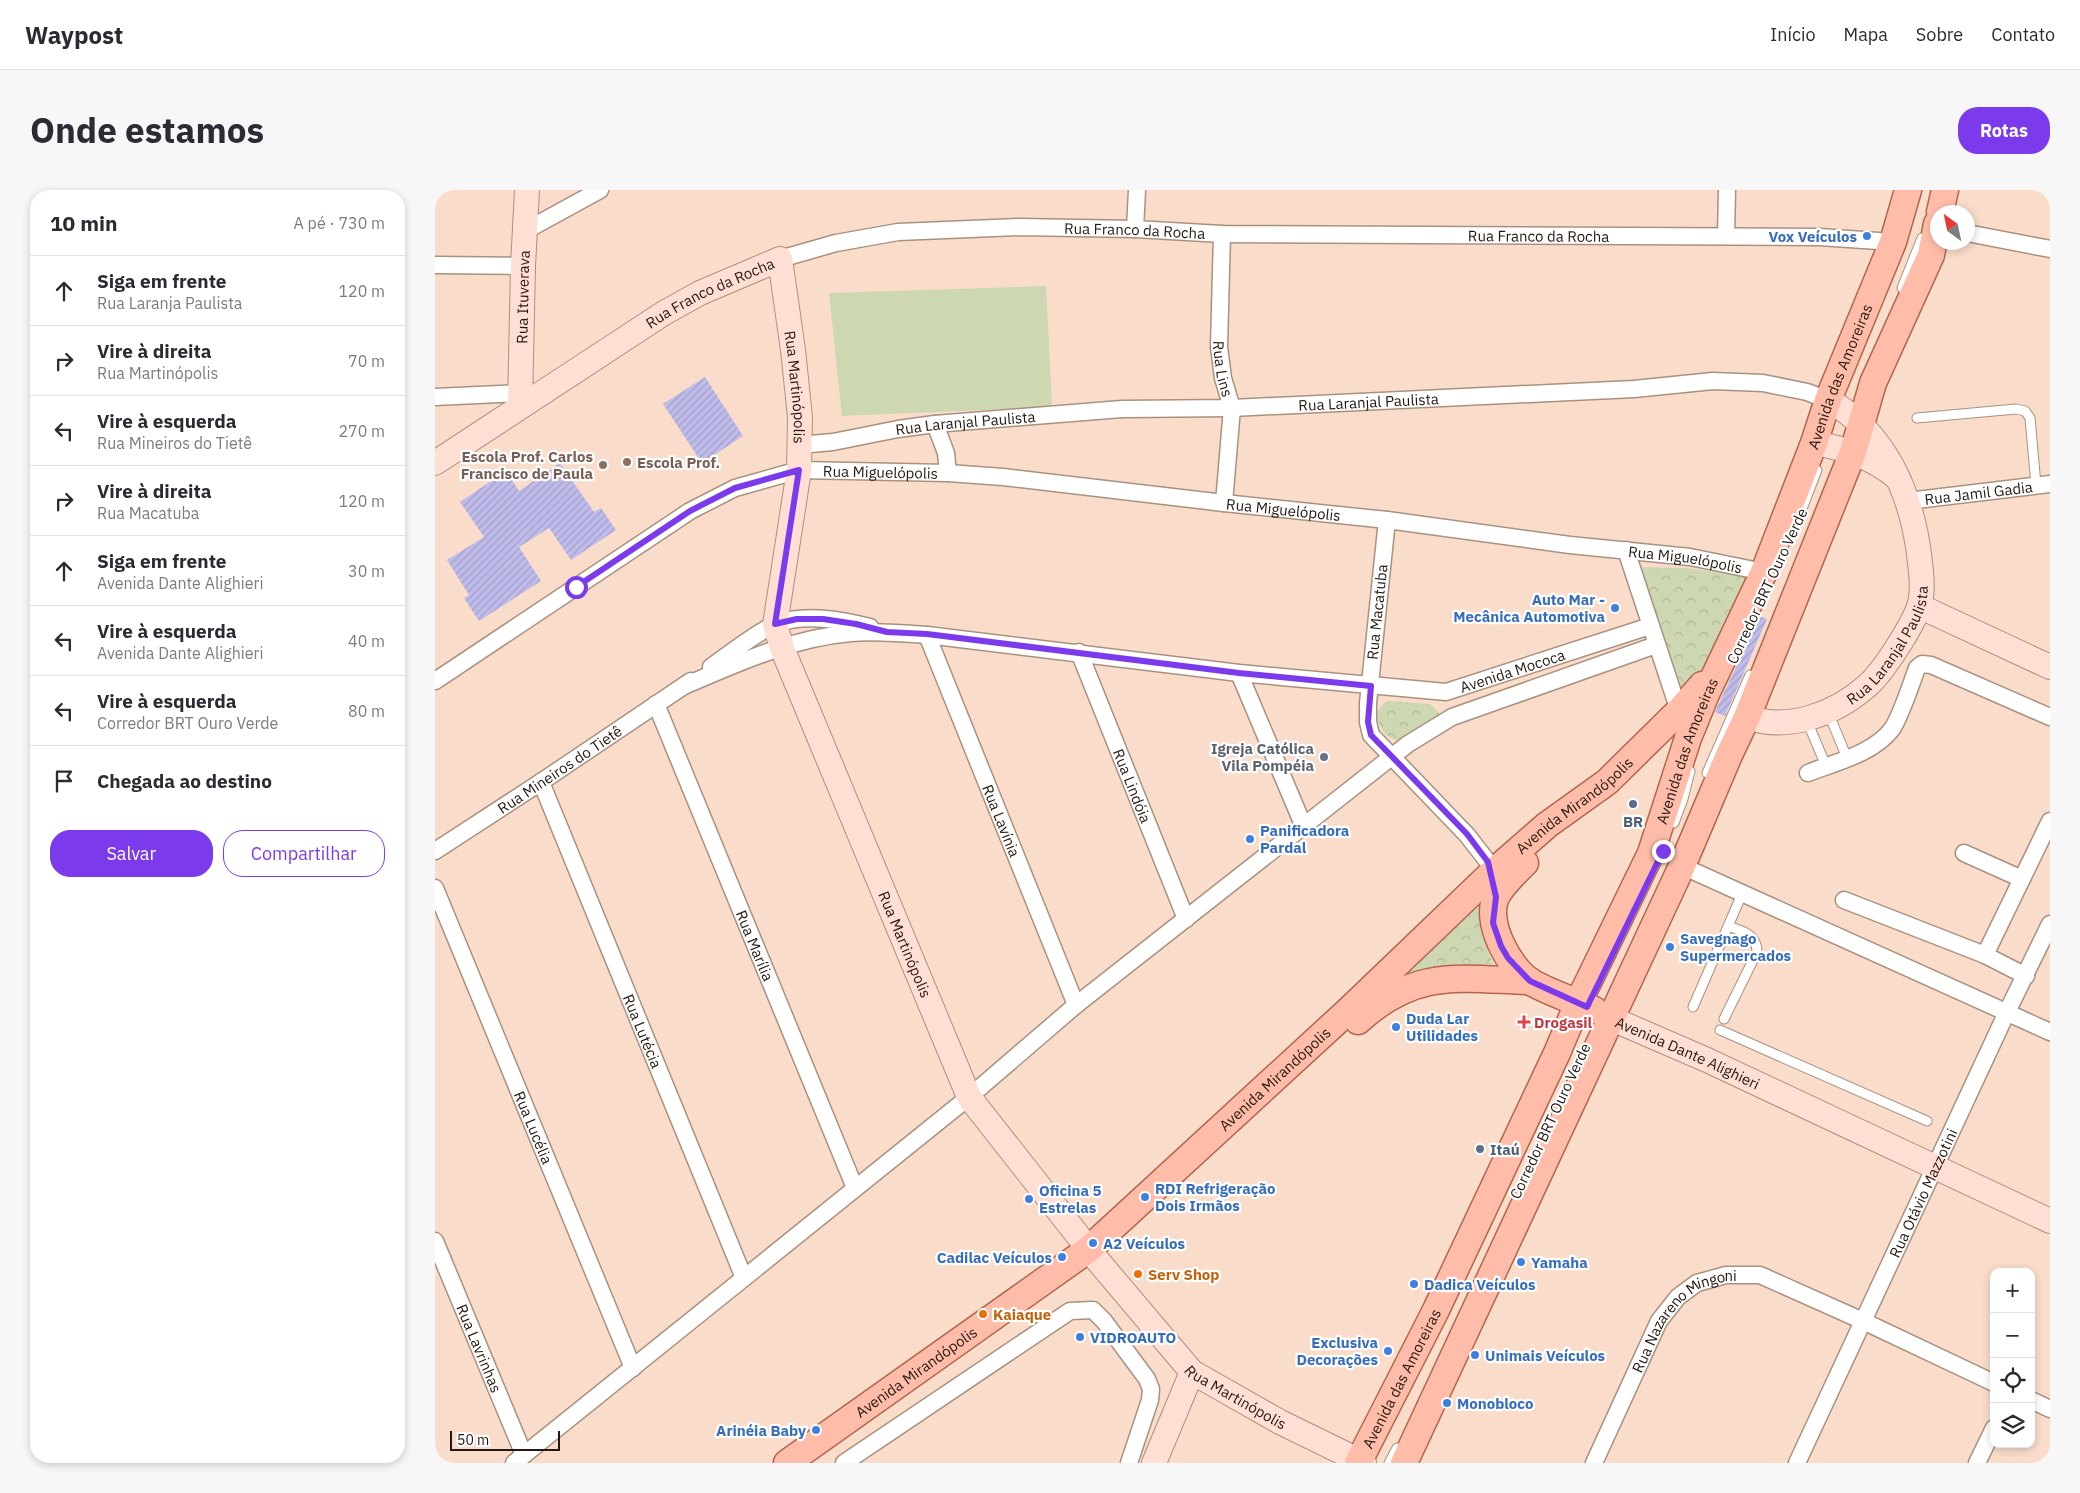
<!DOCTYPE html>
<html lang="pt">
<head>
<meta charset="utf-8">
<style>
	body { margin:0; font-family:"IBM Plex Sans",sans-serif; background:#f7f7f7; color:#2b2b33 }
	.controls { position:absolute; right:15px; bottom:15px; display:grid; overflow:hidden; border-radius:10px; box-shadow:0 2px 8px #0003 }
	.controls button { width:45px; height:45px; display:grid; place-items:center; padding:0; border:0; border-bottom:1px solid #e1e1e2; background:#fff; color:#2b2b33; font:25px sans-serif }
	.compass { position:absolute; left:1495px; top:15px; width:45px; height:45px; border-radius:50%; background:#fff; box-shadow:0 2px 8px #0003; rotate:327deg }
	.scale { position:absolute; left:15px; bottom:12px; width:110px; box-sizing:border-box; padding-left:5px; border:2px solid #231912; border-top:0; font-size:14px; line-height:18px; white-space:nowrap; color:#231912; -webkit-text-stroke:4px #fff; paint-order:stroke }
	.stop { position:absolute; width:15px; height:15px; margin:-11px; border:4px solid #7c3aed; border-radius:50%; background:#fff }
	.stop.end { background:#7c3aed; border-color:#fff; box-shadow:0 1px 5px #0008 }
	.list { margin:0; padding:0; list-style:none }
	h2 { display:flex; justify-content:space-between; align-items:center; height:65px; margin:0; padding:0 20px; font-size:21px }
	h2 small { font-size:16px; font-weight:400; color:#7c7c81 }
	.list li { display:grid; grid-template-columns:32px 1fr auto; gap:15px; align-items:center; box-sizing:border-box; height:70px; padding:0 20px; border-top:1px solid #e1e1e2 }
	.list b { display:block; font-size:19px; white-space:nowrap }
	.list p { margin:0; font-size:16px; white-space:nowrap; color:#7c7c81 }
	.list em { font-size:16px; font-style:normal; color:#7c7c81 }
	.actions { display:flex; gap:10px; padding:15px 20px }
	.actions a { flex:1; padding:11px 0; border:1px solid #7c3aed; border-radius:20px; text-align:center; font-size:18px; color:#7c3aed }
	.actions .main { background:#7c3aed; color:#fff }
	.icon { flex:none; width:28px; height:28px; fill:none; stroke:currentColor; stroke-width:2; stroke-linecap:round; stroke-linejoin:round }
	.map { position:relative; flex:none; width:1615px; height:1273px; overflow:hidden; border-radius:20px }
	header { display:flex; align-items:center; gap:30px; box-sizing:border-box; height:70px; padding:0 25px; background:#fff; border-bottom:1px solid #e1e1e2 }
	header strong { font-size:24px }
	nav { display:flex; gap:28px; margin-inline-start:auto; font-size:18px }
	.intro { display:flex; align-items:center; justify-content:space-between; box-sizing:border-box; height:120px; padding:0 30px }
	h1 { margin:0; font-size:35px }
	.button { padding:12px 22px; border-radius:20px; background:#7c3aed; color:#fff; font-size:18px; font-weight:700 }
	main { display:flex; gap:30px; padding:0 30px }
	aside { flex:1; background:#fff; border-radius:20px; box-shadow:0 2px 8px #0003 }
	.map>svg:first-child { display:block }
</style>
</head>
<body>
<header>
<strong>Waypost</strong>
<nav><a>Início</a><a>Mapa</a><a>Sobre</a><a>Contato</a></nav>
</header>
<div class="intro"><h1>Onde estamos</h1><a class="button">Rotas</a></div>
<main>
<aside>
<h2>10 min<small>A pé · 730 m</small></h2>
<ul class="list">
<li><svg class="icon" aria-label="ahead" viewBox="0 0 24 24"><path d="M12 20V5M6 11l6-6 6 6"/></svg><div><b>Siga em frente</b><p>Rua Laranja Paulista</p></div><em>120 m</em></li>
<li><svg class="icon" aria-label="right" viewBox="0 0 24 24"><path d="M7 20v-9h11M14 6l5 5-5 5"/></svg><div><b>Vire à direita</b><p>Rua Martinópolis</p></div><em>70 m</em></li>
<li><svg class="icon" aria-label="left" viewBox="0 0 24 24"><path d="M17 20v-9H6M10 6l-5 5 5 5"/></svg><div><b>Vire à esquerda</b><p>Rua Mineiros do Tietê</p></div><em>270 m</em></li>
<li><svg class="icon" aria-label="right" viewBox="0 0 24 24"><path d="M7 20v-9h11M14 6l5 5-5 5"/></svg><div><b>Vire à direita</b><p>Rua Macatuba</p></div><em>120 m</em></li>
<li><svg class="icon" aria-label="ahead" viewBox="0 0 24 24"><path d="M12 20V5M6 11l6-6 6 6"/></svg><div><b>Siga em frente</b><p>Avenida Dante Alighieri</p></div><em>30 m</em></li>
<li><svg class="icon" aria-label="left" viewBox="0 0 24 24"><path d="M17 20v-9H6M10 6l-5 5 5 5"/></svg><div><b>Vire à esquerda</b><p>Avenida Dante Alighieri</p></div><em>40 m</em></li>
<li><svg class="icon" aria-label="left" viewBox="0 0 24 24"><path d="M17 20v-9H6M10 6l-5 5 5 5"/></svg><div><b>Vire à esquerda</b><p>Corredor BRT Ouro Verde</p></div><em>80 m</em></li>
<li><svg class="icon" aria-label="arrive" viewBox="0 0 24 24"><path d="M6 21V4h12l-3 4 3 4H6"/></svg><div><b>Chegada ao destino</b></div></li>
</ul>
<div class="actions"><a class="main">Salvar</a><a>Compartilhar</a></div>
</aside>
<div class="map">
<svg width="1615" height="1273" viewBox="0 0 1615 1273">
	<defs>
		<pattern id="park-crowns" width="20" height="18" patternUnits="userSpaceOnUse" patternTransform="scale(1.25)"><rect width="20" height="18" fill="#cdd7b2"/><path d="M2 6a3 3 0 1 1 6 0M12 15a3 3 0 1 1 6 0" fill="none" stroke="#b0b898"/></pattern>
		<pattern id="building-hatch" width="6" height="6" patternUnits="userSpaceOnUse" patternTransform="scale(1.25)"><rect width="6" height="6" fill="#bfbbeb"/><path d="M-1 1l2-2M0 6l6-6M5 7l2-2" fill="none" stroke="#a4a0c8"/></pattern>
	</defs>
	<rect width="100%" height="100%" fill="#f9ddca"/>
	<path fill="url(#park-crowns)" d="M1203 377 1251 378 1314 387 1294 453 1250 506Z
		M953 511 995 514 1004 523 1001 530 983 538 968 552C948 551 931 522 953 511Z
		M1046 711C1044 733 1050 756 1059 776L1000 780 962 787Z"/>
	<path fill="#cdd7b2" d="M611 96 617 217 407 226 394 103Z"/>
	<path fill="url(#building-hatch)" d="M270 187 308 246 267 273 228 214Z
		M125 273 159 322 166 318 181 340 136 370 114 338 84 357 106 391 44 431 29 408 34 405 12 370 49 347 25 312 71 281 84 301Z
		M1325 426 1332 429 1290 526 1280 522Z"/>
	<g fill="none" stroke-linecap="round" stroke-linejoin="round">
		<g stroke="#aa917f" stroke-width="11">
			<path id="lane" d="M1467 98 1487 48
				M1482 228 1581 219 1590 221 1595 228 1601 295
				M1365 324 1382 280
				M1393 522 1412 568
				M1372 531 1391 576
				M1272 583 1315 485
				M1239 633 1248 609 1255 581
				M1258 817 1307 704
				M1289 829 1322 762C1322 744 1307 741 1293 736
				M1285 840 1492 931
				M954 1273 962 1258"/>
		</g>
		<g stroke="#aa917f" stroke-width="19">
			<g id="street">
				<path d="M700 39 702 0"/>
				<path d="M90 41 165 0"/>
				<path d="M1532 43 1615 59"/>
				<path id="s1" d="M787 44 784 157 788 188 797 218 789 313"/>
				<path d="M1291 46 1292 0"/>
				<path id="s2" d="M345 69 401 53 463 42 585 37 700 39 787 44 1384 47 1458 52"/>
				<path d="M0 75 88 76"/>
				<path d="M0 207 86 203"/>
				<path d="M500 234 511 263 513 283"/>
				<path id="s3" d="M364 255 398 252 463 239 500 234 687 219 797 218 1199 199 1278 191 1328 193 1372 202 1393 210"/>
				<path id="s4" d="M1473 311 1615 294"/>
				<path d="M952 330 933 513V532L936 545 1032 645 1053 672 1057 692"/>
				<path d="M1191 360 1244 521"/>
				<path id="s5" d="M492 445 641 815"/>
				<path id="s6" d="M644 462 751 729"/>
				<path d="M276 477C293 465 323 441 341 434 370 423 406 430 435 437"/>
				<path d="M804 483 869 637"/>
				<path id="s7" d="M0 491 255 321 300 298 364 280 513 283 568 287 789 313 952 330 1135 355 1255 367 1329 382"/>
				<path id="s8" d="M249 496C303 473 357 448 416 443 441 441 466 443 492 445L804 483 1011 502 1215 436"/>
				<path id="s9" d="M221 514 420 998"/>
				<path d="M1373 583C1401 572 1438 564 1457 539 1465 528 1477 492 1482 478L1487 474 1496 475 1615 527"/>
				<path id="s10" d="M106 592 309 1088"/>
				<path id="s11" d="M0 661 106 592 256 491"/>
				<path d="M1529 663 1587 689"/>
				<path d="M1247 676 1615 842"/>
				<path id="s12" d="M0 698 198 1178"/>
				<path d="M1409 710 1550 765 1591 786"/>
				<path d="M1550 765 1615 631"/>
				<path id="s13" d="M0 1051 89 1265"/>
				<path d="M1596 1210 1615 1219"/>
				<path d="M79 1273 534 907 641 815 973 554 1017 527 1221 455"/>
				<path d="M409 1273 635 1121 658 1120 669 1131 712 1189 716 1199 715 1210 694 1273"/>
				<path id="s14" d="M1159 1273 1224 1131 1243 1107 1262 1093 1291 1085H1325L1428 1131 1559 1193"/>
				<path id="s15" d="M1362 1273 1572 822 1615 734"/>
				<path d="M1542 1273 1559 1238"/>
			</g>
		</g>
		<g stroke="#aa917f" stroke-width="26">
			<g id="secondary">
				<path id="s16" d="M85 216 88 76 92 0"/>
				<path d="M1379 253C1409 258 1437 267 1461 287"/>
				<path id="s17" d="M0 273 229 123 265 103 345 69 358 160 365 227 364 280 340 435 347 458 534 907 663 1071 757 1182 845 1232 929 1273"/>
				<path d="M1484 416 1615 477"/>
				<path id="s18" d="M1312 527C1353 542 1400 524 1432 496 1449 481 1476 438 1484 417 1489 400 1486 381 1484 364 1476 302 1449 241 1393 210"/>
				<path id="s19" d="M1175 828 1272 870 1615 1031"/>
				<path d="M719 1273 757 1182"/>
			</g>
		</g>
		<g stroke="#b2664e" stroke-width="29">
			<g id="primary">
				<path d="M1505 22 1510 0"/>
				<path d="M1090 673C1080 683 1069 693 1062 705 1048 730 1074 778 1096 792 1115 803 1139 810 1159 820"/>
				<path d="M923 831C981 778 1023 789 1095 791"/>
				<path id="s20" d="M352 1273 654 1059 914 820 1056 684 1112 635 1172 592 1244 521 1267 495"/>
				<path id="s21" d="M923 1273 1001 1120 1122 863 1143 813 1216 663 1253 548 1271 504 1329 382 1379 253 1393 210 1458 52 1473 0"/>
				<path d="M969 1273 1247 676 1294 565 1312 527 1418 262 1438 193 1496 65 1502 34"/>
			</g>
		</g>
		<use href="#lane" stroke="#fff" stroke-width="9"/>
		<use href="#street" stroke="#fff" stroke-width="16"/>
		<use href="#secondary" stroke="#ffded4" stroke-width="24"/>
		<use href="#primary" stroke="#ffbca8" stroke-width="26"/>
	</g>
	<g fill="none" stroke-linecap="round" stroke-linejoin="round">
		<path stroke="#7c3aed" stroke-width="6" d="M141 397 255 321 300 298 364 280 340 434 362 429H388L421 434 452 442 492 444 804 483 936 496 933 532 936 545 1032 644 1053 672 1061 707 1058 733 1066 756 1073 768 1095 791 1152 817 1228 661"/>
	</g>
	<g fill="#3f7fe0" stroke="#fff" stroke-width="2">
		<circle cx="1432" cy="46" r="5"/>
		<circle cx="1180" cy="418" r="5"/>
		<circle cx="815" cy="649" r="5"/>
		<circle cx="1235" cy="757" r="5"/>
		<circle cx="961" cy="837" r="5"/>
		<circle cx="710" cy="1007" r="5"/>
		<circle cx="594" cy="1009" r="5"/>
		<circle cx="658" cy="1053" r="5"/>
		<circle cx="627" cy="1067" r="5"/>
		<circle cx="1086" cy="1072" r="5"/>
		<circle cx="979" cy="1094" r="5"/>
		<circle cx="645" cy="1147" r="5"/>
		<circle cx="953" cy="1161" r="5"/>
		<circle cx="1040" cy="1165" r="5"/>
		<circle cx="1012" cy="1213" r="5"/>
		<circle cx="381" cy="1240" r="5"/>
	</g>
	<g fill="#8d6e63" stroke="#fff" stroke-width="2">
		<circle cx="192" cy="272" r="5"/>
		<circle cx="168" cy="275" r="5"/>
	</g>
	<circle fill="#6b7280" stroke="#fff" stroke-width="2" cx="889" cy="567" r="5"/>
	<g fill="#5c6f8a" stroke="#fff" stroke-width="2">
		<circle cx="1198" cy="614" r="5"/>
		<circle cx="1045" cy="959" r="5"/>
	</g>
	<path fill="#e0444e" stroke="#fff" stroke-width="2" d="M1086.5 824.5h5v5h5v5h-5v5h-5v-5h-5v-5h5z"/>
	<g fill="#e8710a" stroke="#fff" stroke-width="2">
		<circle cx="703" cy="1084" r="5"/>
		<circle cx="548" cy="1124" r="5"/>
	</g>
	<g text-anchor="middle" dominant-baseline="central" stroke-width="4.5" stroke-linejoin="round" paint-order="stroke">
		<g font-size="15" fill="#231912" stroke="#fff">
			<text stroke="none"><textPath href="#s2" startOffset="358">Rua Franco da Rocha</textPath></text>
			<text stroke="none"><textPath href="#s2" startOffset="762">Rua Franco da Rocha</textPath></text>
			<text stroke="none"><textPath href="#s17" startOffset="324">Rua Franco da Rocha</textPath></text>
			<text stroke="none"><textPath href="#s16" startOffset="109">Rua Ituverava</textPath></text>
			<text stroke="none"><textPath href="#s1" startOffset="135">Rua Lins</textPath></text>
			<text stroke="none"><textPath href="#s21" startOffset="1190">Avenida das Amoreiras</textPath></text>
			<text stroke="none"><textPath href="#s17" startOffset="531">Rua Martinópolis</textPath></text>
			<text stroke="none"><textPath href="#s3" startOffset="572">Rua Laranjal Paulista</textPath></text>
			<text stroke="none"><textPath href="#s3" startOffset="168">Rua Laranjal Paulista</textPath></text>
			<text stroke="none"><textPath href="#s7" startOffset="505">Rua Miguelópolis</textPath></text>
			<text stroke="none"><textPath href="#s4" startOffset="71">Rua Jamil Gadia</textPath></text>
			<text stroke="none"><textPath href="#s7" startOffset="910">Rua Miguelópolis</textPath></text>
			<text stroke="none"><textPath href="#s7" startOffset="1315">Rua Miguelópolis</textPath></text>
			<text transform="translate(1332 396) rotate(-65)">Corredor BRT Ouro Verde</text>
			<text transform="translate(942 422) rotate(-84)">Rua Macatuba</text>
			<text stroke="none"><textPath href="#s18" startOffset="176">Rua Laranjal Paulista</textPath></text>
			<text stroke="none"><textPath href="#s8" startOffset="844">Avenida Mococa</textPath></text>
			<text stroke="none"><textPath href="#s21" startOffset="785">Avenida das Amoreiras</textPath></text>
			<text stroke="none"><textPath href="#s11" startOffset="149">Rua Mineiros do Tietê</textPath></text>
			<text stroke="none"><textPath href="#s6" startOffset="144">Rua Lindóia</textPath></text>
			<text stroke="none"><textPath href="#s20" startOffset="1028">Avenida Mirandópolis</textPath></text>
			<text stroke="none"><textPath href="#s5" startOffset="200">Rua Lavínia</textPath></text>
			<text stroke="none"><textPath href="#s17" startOffset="1116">Rua Martinópolis</textPath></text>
			<text stroke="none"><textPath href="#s9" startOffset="261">Rua Marília</textPath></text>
			<text stroke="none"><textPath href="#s10" startOffset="269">Rua Lutécia</textPath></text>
			<text stroke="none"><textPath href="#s19" startOffset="85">Avenida Dante Alighieri</textPath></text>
			<text stroke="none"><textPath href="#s20" startOffset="622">Avenida Mirandópolis</textPath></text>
			<text transform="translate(1115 931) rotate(-65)">Corredor BRT Ouro Verde</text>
			<text stroke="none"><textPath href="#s12" startOffset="259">Rua Lucélia</textPath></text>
			<text stroke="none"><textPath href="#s15" startOffset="298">Rua Otávio Mazzotini</textPath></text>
			<text stroke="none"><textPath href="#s14" startOffset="176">Rua Nazareno Mingoni</textPath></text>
			<text stroke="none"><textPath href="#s13" startOffset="116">Rua Lavrinhas</textPath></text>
			<text stroke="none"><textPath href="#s20" startOffset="158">Avenida Mirandópolis</textPath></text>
			<text stroke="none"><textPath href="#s21" startOffset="95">Avenida das Amoreiras</textPath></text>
			<text stroke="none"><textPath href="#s17" startOffset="1686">Rua Martinópolis</textPath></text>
		</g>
		<g font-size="15" font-weight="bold" fill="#366cbe" stroke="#fff" text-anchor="start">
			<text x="1422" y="46" text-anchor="end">Vox Veículos</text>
			<text x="1170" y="409" text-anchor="end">Auto Mar -<tspan x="1170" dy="17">Mecânica Automotiva</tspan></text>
			<text x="825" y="640">Panificadora<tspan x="825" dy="17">Pardal</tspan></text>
			<text x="1245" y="748">Savegnago<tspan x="1245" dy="17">Supermercados</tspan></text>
			<text x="971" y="828">Duda Lar<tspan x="971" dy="17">Utilidades</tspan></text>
			<text x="720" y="998">RDI Refrigeração<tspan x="720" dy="17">Dois Irmãos</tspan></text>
			<text x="604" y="1000">Oficina 5<tspan x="604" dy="17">Estrelas</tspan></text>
			<text x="668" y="1053">A2 Veículos</text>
			<text x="617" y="1067" text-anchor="end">Cadilac Veículos</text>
			<text x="1096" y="1072">Yamaha</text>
			<text x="989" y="1094">Dadica Veículos</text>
			<text x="655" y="1147">VIDROAUTO</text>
			<text x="943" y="1152" text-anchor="end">Exclusiva<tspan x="943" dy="17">Decorações</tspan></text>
			<text x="1050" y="1165">Unimais Veículos</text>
			<text x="1022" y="1213">Monobloco</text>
			<text x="371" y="1240" text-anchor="end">Arinéia Baby</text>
		</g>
		<g font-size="15" font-weight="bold" fill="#785e54" stroke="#fff" text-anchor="end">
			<text x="158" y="266">Escola Prof. Carlos<tspan x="158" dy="17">Francisco de Paula</tspan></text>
			<text x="202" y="272" text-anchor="start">Escola Prof.</text>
		</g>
		<g font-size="15" font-weight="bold" fill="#5b616d" stroke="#fff" text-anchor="end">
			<text x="879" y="558">Igreja Católica<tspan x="879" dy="17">Vila Pompéia</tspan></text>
		</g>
		<g font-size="15" font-weight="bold" fill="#4e5e75" stroke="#fff">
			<text x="1198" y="631">BR</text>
			<text x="1055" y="959" text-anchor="start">Itaú</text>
		</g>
		<g font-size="15" font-weight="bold" fill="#be3a42" stroke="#fff" text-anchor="start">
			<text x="1099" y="832">Drogasil</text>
		</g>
		<g font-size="15" font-weight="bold" fill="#c56008" stroke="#fff" text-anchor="start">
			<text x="713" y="1084">Serv Shop</text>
			<text x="558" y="1124">Kaiaque</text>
		</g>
	</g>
</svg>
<div class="controls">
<button>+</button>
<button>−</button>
<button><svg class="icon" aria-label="locate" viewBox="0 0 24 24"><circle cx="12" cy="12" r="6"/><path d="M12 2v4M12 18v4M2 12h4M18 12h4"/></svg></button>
<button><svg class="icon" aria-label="layers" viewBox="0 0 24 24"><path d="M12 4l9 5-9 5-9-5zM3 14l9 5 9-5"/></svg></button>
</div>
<svg class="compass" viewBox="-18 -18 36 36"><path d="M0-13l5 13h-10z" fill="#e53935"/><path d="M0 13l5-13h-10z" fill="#7c7c81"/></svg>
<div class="scale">50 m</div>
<div class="stop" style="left:141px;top:397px"></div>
<div class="stop end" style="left:1228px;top:661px"></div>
</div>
</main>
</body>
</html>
